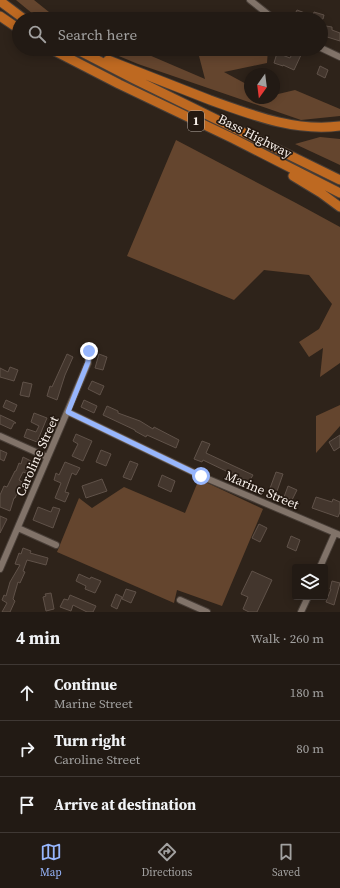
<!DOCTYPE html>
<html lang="en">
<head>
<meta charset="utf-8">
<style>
	body { margin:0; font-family:"Source Serif 4",serif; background:#2e2722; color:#f1f3f6 }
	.controls { position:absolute; right:12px; bottom:12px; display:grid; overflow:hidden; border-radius:4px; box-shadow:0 2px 10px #0003 }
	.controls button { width:36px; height:36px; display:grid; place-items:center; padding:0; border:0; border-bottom:1px solid #3f3834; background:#221a14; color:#f1f3f6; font:20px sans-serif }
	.compass { position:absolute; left:244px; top:68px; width:36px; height:36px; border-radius:50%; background:#221a14; box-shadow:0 2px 10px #0003; rotate:194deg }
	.stop { position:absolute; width:12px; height:12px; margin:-9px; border:3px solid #97b6fd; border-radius:50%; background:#fff }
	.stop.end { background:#97b6fd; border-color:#fff; box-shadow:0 1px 4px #0008 }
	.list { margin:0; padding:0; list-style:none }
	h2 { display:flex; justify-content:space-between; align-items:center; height:52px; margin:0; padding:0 16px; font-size:17px }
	h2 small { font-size:13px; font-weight:400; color:#a2a1a0 }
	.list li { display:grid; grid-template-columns:26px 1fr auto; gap:12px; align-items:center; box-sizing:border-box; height:56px; padding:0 16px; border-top:1px solid #3f3834 }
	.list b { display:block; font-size:15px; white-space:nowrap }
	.list p { margin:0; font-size:13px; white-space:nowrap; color:#a2a1a0 }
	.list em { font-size:13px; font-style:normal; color:#a2a1a0 }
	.icon { flex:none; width:22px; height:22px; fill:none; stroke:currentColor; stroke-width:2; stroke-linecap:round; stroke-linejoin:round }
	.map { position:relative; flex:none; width:340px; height:612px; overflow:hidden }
	.search { position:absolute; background:#221a14; box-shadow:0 2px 10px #0003; left:12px; right:12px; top:12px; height:44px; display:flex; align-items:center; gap:10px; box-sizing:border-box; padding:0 14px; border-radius:22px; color:#a2a1a0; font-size:15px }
	.sheet { height:220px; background:#221a14 }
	nav { display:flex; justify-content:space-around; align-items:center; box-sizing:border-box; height:56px; border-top:1px solid #3f3834; background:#221a14; font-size:11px; color:#a2a1a0 }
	nav a { display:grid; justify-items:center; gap:2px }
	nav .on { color:#97b6fd }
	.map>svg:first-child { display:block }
</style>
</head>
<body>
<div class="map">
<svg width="340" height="612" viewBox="0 0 340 612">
	<rect width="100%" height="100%" fill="#2e231a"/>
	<path fill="#64452e" d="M16 0H34L49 12 65 19H42L33 14Z
		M102 49H135L205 79 199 56 170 49H268L267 63 224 72 250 86V98H274V95L295 90 340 109V116L301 120 138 64Z
		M320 137 340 139V165L295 144Z
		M176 140 296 203 340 227V363L320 377 323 348 309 357 299 342 319 329 332 304 309 275 264 270 234 300 127 256Z
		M340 405V426L316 453V416Z
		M199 479 263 509 222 606 177 590 174 603 57 552 79 498 92 508 124 487 185 513Z"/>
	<path fill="#43362d" stroke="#605249" d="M297 10 313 16 314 12 324 15 323 19H300L294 16Z
		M326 26 332 27V30L340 33V41L324 36Z
		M293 52 301 55 294 70 283 65V66L274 63 277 53 290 58Z
		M320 66 328 70 325 78 317 74Z
		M67 354 73 357 65 375 57 400 47 396 50 386 52 387Z
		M99 354 107 357 103 370 95 368Z
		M10 367 18 370 14 381 0 377V368L8 372Z
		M92 381 104 386 100 395 88 389Z
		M23 382 32 384 29 397 20 395Z
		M6 400 17 405 14 412 3 407Z
		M84 400 97 406 94 413 81 407Z
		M107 406 118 411V413L140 421 153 429 154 427 179 440 176 448 147 435 146 437 135 431V430L103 415Z
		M34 413 47 418 37 442 24 437 27 429 36 432 39 426 31 422Z
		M0 415 13 421 16 423H14L11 429 0 424Z
		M76 434 92 441 83 461 72 456 78 444 73 441Z
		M340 435V447L334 451 329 442Z
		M202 441 210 444 206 453 253 475 249 482 203 460 202 462 194 459Z
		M0 450 7 453 4 461 0 459Z
		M101 450 111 454 106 466 96 462Z
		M23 457 31 461 26 473 23 472 19 480 22 482 15 498H14L10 511 0 507V495L4 486 7 487 15 471H16L19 463 21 464Z
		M130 461 138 464 131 480 123 477Z
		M65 462 80 468 76 475 72 473 65 492 69 493 65 502 55 498 61 483 54 480 56 473 59 475Z
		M276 472 283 474 276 494 269 491Z
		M162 475 175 481 171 492 158 486Z
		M102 479 107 491 86 498 82 486Z
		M288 486 297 490 292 500 284 497Z
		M316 497 332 502 333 499 340 502V512L338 517 312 508Z
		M38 507 51 512 53 507 60 509 53 528 33 520Z
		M0 516 7 519 0 533Z
		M259 524 267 528 260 542 252 538Z
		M291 536 300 540 296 551 287 547Z
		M23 548 31 551 30 553 48 558 46 565 27 560 23 571 25 572 20 583 18 582 13 599 15 601 10 612H2L7 603 2 600 4 595 6 596 10 582 20 565 15 564 19 553 21 554Z
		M252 571 272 580 257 612H249L243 609 248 597 241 594Z
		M79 574 90 579 91 577 101 581 95 593 85 589 86 586 76 581Z
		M332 581 340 583 334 605 326 602 331 589H330Z
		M126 589 136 592 131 603 122 599Z
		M51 593 54 609 46 611 43 597 46 596 45 594Z
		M116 594 122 597 117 609 111 606Z
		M70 595 96 606 93 612H87L73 605 71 611 60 607 64 599 68 600Z"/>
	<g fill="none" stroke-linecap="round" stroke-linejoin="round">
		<g stroke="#483e37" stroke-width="8">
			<path id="minor" d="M250 0 274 19
				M321 48 340 57
				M68 412 201 476 340 535
				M0 436 47 457
				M18 528 56 545
				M320 567 335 533
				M0 569 88 363 89 351
				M180 600 207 612
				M301 612 308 597"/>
		</g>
		<g stroke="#483e37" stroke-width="11">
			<path id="highway" d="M0 1 24 19
				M0 16 19 29
				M51 49 119 84 234 139 340 193
				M76 49 134 79 340 180
				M108 60C142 73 176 87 210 100 252 115 295 132 340 126
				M293 176 321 193 340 207"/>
		</g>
		<use href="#minor" stroke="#817369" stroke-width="6"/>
		<use href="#highway" stroke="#be6921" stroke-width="9"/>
	</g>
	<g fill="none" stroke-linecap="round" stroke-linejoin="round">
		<path stroke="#97b6fd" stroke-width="5" d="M89 351 88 362 68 412 201 476"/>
	</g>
	<g text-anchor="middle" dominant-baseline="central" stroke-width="3.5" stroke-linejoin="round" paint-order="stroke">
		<rect fill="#241911" stroke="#b8afa8" stroke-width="1" x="188" y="111" width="16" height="20" rx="3"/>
		<g font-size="12" font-weight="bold" fill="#f7efe9">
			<text x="196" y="121">1</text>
		</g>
		<g font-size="13" fill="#f7efe9" stroke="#241911">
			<text transform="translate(255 136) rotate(27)">Bass Highway</text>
			<text transform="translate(37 456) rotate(-66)">Caroline Street</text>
			<text transform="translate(262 490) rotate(23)">Marine Street</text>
		</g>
	</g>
</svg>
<div class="controls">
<button><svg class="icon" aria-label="layers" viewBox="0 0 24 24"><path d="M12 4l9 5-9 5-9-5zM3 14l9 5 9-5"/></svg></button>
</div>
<svg class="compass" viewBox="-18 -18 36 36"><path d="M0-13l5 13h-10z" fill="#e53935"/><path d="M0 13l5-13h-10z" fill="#a2a1a0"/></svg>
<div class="stop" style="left:201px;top:476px"></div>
<div class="stop end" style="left:89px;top:351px"></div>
<div class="search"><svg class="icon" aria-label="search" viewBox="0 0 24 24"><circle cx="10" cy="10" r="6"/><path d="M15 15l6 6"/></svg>Search here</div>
</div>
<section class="sheet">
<h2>4 min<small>Walk · 260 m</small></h2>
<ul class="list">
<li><svg class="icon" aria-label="ahead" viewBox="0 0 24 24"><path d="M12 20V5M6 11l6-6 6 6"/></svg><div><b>Continue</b><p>Marine Street</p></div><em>180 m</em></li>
<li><svg class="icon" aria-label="right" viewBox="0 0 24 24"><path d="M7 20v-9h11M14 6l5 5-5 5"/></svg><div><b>Turn right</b><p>Caroline Street</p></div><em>80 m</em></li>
<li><svg class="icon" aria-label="arrive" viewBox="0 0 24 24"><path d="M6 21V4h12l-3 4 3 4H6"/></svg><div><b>Arrive at destination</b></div></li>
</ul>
</section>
<nav>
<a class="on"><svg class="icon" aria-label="map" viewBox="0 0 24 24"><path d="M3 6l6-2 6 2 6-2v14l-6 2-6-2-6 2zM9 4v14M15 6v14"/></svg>Map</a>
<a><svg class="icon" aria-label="directions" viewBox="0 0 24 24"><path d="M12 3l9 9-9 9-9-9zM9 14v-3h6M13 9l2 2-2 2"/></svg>Directions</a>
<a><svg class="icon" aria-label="saved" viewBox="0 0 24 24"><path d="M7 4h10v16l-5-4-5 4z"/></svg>Saved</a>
</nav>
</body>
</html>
